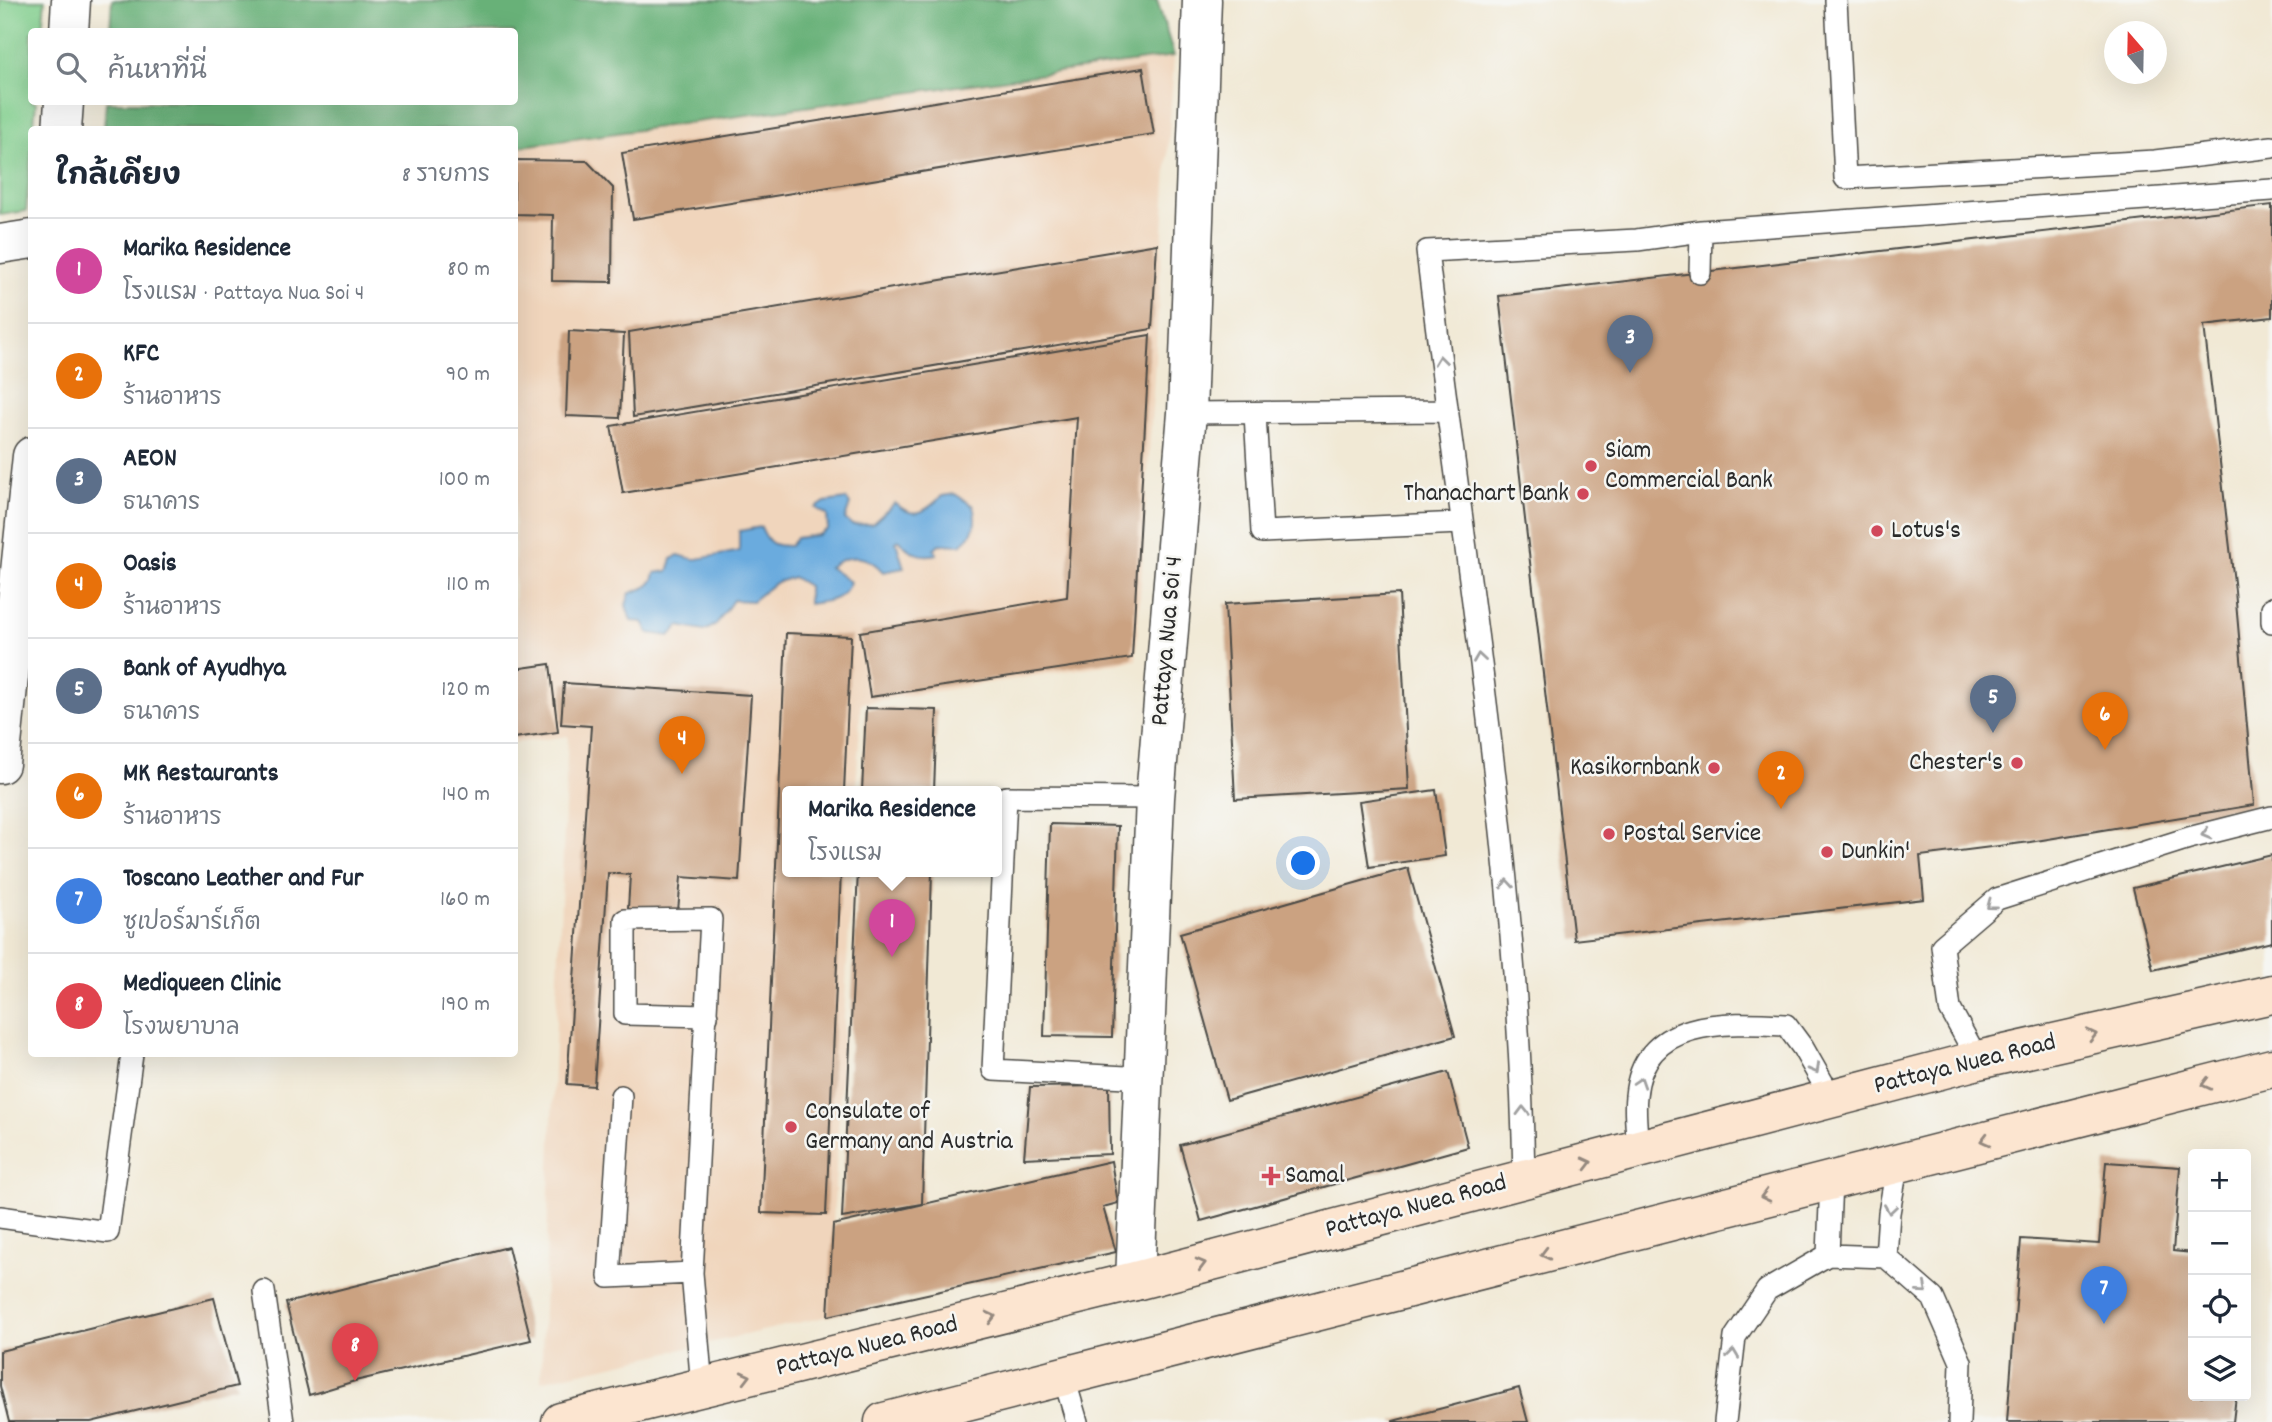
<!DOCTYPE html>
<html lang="th">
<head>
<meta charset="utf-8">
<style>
	body { margin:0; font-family:Dekko,"Playpen Sans Thai",sans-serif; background:#f6f6f7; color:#1f2937 }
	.controls { position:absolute; right:21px; bottom:21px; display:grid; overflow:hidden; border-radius:7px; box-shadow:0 7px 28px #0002 }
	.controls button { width:63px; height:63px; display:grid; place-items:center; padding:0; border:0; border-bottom:2px solid #e0e1e3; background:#fff; color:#1f2937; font:35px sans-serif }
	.compass { position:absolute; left:2104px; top:21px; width:63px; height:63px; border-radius:50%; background:#fff; box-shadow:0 7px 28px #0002; rotate:340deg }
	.you { position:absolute; left:1304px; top:864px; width:24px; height:24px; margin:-18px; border:5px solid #fff; border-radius:50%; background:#1a73e8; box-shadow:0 0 0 10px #1a73e833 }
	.badge { display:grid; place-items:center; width:46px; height:46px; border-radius:50%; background:#0f766e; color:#fff; font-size:23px; font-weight:700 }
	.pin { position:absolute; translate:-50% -58px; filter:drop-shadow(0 2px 4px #0008) }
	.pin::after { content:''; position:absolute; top:37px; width:24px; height:21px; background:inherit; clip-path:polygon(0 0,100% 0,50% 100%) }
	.popup { position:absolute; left:782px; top:786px; width:220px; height:91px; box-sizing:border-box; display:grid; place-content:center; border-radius:7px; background:#fff; filter:drop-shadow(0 2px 5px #0005); font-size:23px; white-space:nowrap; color:#747a83 }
	.popup b { font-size:26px; color:#1f2937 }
	.popup::after { content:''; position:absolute; left:50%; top:100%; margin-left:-14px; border:14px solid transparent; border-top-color:#fff }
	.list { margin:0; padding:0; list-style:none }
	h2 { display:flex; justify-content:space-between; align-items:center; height:91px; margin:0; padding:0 28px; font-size:30px }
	h2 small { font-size:23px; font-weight:400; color:#747a83 }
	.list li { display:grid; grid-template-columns:46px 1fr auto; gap:21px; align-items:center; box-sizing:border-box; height:105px; padding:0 28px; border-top:2px solid #e0e1e3 }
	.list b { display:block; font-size:26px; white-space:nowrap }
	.list p { margin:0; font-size:23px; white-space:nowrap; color:#747a83 }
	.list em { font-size:23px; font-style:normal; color:#747a83 }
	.icon { flex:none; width:38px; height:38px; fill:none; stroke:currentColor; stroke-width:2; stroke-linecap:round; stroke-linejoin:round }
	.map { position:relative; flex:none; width:2272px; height:1422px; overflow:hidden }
	.search { position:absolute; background:#fff; box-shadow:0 7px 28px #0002; left:28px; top:28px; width:490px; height:77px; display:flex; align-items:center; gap:18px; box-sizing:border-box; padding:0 24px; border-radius:7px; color:#747a83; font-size:26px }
	.panel { position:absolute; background:#fff; box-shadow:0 7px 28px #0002; left:28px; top:126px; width:490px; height:931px; border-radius:7px }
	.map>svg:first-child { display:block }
</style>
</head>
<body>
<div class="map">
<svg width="2272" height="1422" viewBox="0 0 2272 1422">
	<rect width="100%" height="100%" fill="#f6f6f2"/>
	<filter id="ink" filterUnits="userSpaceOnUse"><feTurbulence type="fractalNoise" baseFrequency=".0143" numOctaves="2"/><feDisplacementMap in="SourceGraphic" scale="14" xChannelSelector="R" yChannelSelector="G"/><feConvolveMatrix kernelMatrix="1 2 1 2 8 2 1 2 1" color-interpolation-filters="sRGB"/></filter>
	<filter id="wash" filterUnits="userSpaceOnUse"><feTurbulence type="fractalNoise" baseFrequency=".00686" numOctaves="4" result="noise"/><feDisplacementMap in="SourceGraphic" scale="28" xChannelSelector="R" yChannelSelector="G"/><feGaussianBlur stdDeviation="1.57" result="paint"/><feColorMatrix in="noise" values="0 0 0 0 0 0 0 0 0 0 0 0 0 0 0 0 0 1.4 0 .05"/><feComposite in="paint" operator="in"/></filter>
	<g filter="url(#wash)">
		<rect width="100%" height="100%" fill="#f1e9d5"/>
		<path fill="#f0d5bc" d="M1174 56 1136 660 861 703 856 791H787V871H852L828 1316 541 1381 568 736 515 743V147Z"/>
		<path fill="#80ce8c" stroke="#567c5c" stroke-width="2" d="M0 0H45L42 31 32 32V102H36L26 211 0 215Z"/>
		<path fill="#68b178" stroke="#4a6e52" stroke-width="2" d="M112 0H1157L1174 56 515 147 514 130 104 129 106 102H514V32L110 31Z"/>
		<path fill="#6aabde" stroke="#4a6b84" stroke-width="2" d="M955 494 973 506C978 524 974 533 961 545L939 544 934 549 937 554C920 558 910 553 899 540L896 542 904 568 883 572C868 554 848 553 829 567L850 582C843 602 827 601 808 604V586L793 577 775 583 752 601 733 600 716 625 704 631 679 626 670 636 649 633 643 622 631 621 626 605 630 593C642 589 653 587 655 573L668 571 672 559 678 555C683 556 690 559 695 559 698 559 737 552 739 551V531L761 527C768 544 773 546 790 546L796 538 818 535 828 529 827 515 816 508 825 502 846 499 850 504 845 519 852 525 872 524 895 503C916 522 926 510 942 496Z"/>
		<g id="blocks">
			<path fill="#cba281" d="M1143 68 1154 134 633 219 622 153Z
				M514 160 587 161 613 188 612 282 552 281 553 215 514 214Z
				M2272 205V317L2204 325 2235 591 2254 805 2030 842 1920 856 1924 899 1574 940 1499 296Z
				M1157 244 1152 329 633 417 629 332Z
				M569 331 624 334 620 418 566 416Z
				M1150 335 1132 658 870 697 860 632 1067 597 1077 417 623 493 611 426Z
				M1399 594 1409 789 1235 799 1225 604Z
				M786 633 851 636 844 791H787V871H841L826 1215 761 1213Z
				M550 664 558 732 514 738V669Z
				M564 683 751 695 739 881 681 877 678 911 628 909 630 875 608 873 594 1086 567 1084 591 726 561 724Z
				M866 708 937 710 934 791H862Z
				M1436 790 1445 856 1369 867 1359 801Z
				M1050 824 1118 826 1112 1037 1044 1036Z
				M2272 855V942L2153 970 2133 888Z
				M1408 868 1455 1036 1227 1100 1180 933Z
				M858 871H932L922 1204 842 1218Z
				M1448 1072 1468 1147 1201 1221 1180 1145Z
				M1109 1086 1110 1154 1024 1158 1030 1087Z
				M1111 1161 1118 1203 1103 1207 1116 1252 828 1316 833 1225Z
				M2106 1162 2180 1167 2173 1251 2193 1253V1396H2236L2233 1422H2007L2021 1239 2099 1244Z
				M508 1247 531 1340 355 1381 309 1395 286 1303Z
				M214 1298 237 1386 91 1422H9L0 1386V1351Z
				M1519 1388 1528 1422H1393V1421Z"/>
		</g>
	</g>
	<g filter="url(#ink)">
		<use href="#blocks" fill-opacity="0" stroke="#494844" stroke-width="2"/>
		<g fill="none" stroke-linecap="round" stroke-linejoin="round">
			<g stroke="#494844" stroke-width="24">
				<path id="lane" d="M1836 0 1845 178 2155 161 2272 147
					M1700 273 1701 231
					M1187 413 1446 411
					M1255 414 1262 532 1461 523
					M2272 608V622
					M1978 1060 1950 1009 1942 946 1997 899 2189 838 2272 817
					M1146 1078 993 1070 1006 797 1155 798
					M621 1096 609 1277 692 1273
					M1638 1150C1637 1132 1634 1113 1636 1096 1643 1017 1727 1022 1786 1025L1803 1048 1832 1099
					M1524 1179C1519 867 1464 560 1427 251L1637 240 1701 231 2272 190
					M0 1217 108 1232 132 1054
					M1828 1255 1831 1179
					M1886 1257 1889 1213 1898 1161
					M264 1291 283 1422
					M1064 1378 1077 1422
					M702 1387 692 1273 711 919 625 920V1014L707 1016
					M1725 1422 1735 1337 1767 1290 1828 1255 1886 1257 1933 1298 1961 1362 1959 1422"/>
			</g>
			<g stroke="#494844" stroke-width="41">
				<path id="street" d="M69 32 71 0
					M62 130 64 102
					M0 244 32 239
					M0 764 32 456
					M1135 1281 1155 798 1187 413 1202 0"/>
			</g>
			<g stroke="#494844" stroke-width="41">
				<path id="secondary" d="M561 1422 1135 1281 1978 1060 2272 994
					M884 1422 2272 1068"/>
			</g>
			<use href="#lane" stroke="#fff" stroke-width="21"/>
			<use href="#street" stroke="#fff" stroke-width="38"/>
			<use href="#secondary" stroke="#fce5d0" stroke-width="38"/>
		</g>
		<defs><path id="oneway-chevron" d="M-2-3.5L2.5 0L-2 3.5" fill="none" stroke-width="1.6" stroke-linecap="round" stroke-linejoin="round" transform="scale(1.75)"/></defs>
		<g stroke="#a0a0a0">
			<use href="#oneway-chevron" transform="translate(1440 360) rotate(-97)"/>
			<use href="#oneway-chevron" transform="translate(1479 658) rotate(-98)"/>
			<use href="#oneway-chevron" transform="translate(2206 834) rotate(165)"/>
			<use href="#oneway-chevron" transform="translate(1507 884) rotate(-95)"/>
			<use href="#oneway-chevron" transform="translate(1991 905) rotate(143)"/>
			<use href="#oneway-chevron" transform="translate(1815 1069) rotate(61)"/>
			<use href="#oneway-chevron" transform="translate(1640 1082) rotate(-72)"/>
			<use href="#oneway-chevron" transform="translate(1523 1111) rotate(-91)"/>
			<use href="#oneway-chevron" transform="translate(1890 1209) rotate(98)"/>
			<use href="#oneway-chevron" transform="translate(1923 1289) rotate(41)"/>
			<use href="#oneway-chevron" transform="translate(1733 1354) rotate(-83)"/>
		</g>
		<g stroke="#94887e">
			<use href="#oneway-chevron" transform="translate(2092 1035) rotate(-13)"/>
			<use href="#oneway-chevron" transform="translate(2206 1084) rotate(166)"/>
			<use href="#oneway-chevron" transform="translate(1985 1140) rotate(166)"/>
			<use href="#oneway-chevron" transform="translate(1587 1163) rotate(-14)"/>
			<use href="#oneway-chevron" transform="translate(1765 1196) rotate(166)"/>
			<use href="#oneway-chevron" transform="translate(1545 1254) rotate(166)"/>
			<use href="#oneway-chevron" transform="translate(1201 1264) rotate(-15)"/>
			<use href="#oneway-chevron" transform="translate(991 1317) rotate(-14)"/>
			<use href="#oneway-chevron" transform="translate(746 1377) rotate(-14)"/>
		</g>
	</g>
	<g fill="#d1495b" stroke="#f6f6f2" stroke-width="2.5">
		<circle cx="1591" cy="466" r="7"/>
		<circle cx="1583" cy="494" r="7"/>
		<circle cx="1877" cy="531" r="7"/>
		<circle cx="2017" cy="763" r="7"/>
		<circle cx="1714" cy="768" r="7"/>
		<circle cx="1609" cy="834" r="7"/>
		<circle cx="1827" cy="852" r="7"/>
		<circle cx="791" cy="1127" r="7"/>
		<path d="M1267.5 1165.5h7v7h7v7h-7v7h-7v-7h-7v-7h7z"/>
	</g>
	<g text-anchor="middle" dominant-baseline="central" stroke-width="5" stroke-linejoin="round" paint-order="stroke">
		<g font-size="26" fill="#2b2b2b" stroke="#f6f6f2" text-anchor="start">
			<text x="1605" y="451">Siam<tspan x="1605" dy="30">Commercial Bank</tspan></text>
			<text x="1569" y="494" text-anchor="end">Thanachart Bank</text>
			<text x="1891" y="531">Lotus's</text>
			<text x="2003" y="763" text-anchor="end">Chester's</text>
			<text x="1700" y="768" text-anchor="end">Kasikornbank</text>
			<text x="1623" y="834">Postal Service</text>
			<text x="1841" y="852">Dunkin'</text>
			<text x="805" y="1112">Consulate of<tspan x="805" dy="30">Germany and Austria</tspan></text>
			<text x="1285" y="1176">Samal</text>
		</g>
		<g font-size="26" fill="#2b2b2b" stroke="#f6f6f2">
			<text transform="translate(1168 641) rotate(-85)">Pattaya Nua Soi 4</text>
			<text transform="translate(1965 1065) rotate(-14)">Pattaya Nuea Road</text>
			<text transform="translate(1416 1207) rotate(-15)">Pattaya Nuea Road</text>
			<text transform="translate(867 1347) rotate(-14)">Pattaya Nuea Road</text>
		</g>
	</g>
</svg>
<div class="controls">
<button>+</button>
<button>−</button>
<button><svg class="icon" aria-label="locate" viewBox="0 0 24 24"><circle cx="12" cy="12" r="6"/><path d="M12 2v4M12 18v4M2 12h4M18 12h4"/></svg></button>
<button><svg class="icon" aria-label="layers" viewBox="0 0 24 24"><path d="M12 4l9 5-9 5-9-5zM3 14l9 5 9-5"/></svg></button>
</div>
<svg class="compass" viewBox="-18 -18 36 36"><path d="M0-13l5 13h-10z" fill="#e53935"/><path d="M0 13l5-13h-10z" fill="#747a83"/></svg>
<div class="you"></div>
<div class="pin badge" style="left:892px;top:957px;background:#d1479c">1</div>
<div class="popup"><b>Marika Residence</b>โรงแรม</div>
<div class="pin badge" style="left:1781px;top:809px;background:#e8710a">2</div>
<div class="pin badge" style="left:1630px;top:373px;background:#5c6f8a">3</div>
<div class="pin badge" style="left:682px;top:774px;background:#e8710a">4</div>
<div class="pin badge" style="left:1993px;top:733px;background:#5c6f8a">5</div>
<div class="pin badge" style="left:2105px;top:750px;background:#e8710a">6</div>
<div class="pin badge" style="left:2104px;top:1324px;background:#3f7fe0">7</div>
<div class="pin badge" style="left:355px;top:1381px;background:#e0444e">8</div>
<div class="search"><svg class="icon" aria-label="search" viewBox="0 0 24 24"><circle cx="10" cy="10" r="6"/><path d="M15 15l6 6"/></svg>ค้นหาที่นี่</div>
<section class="panel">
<h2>ใกล้เคียง<small>8 รายการ</small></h2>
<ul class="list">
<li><span class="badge" style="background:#d1479c">1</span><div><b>Marika Residence</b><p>โรงแรม · Pattaya Nua Soi 4</p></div><em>80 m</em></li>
<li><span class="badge" style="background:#e8710a">2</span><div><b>KFC</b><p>ร้านอาหาร</p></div><em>90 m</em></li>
<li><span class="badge" style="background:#5c6f8a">3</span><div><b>AEON</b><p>ธนาคาร</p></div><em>100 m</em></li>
<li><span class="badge" style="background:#e8710a">4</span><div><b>Oasis</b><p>ร้านอาหาร</p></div><em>110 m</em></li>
<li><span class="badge" style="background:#5c6f8a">5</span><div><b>Bank of Ayudhya</b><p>ธนาคาร</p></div><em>120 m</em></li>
<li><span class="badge" style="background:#e8710a">6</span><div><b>MK Restaurants</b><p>ร้านอาหาร</p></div><em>140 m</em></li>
<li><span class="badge" style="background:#3f7fe0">7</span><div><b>Toscano Leather and Fur</b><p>ซูเปอร์มาร์เก็ต</p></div><em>160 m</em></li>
<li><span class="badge" style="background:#e0444e">8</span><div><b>Mediqueen Clinic</b><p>โรงพยาบาล</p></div><em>190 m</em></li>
</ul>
</section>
</div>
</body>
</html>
